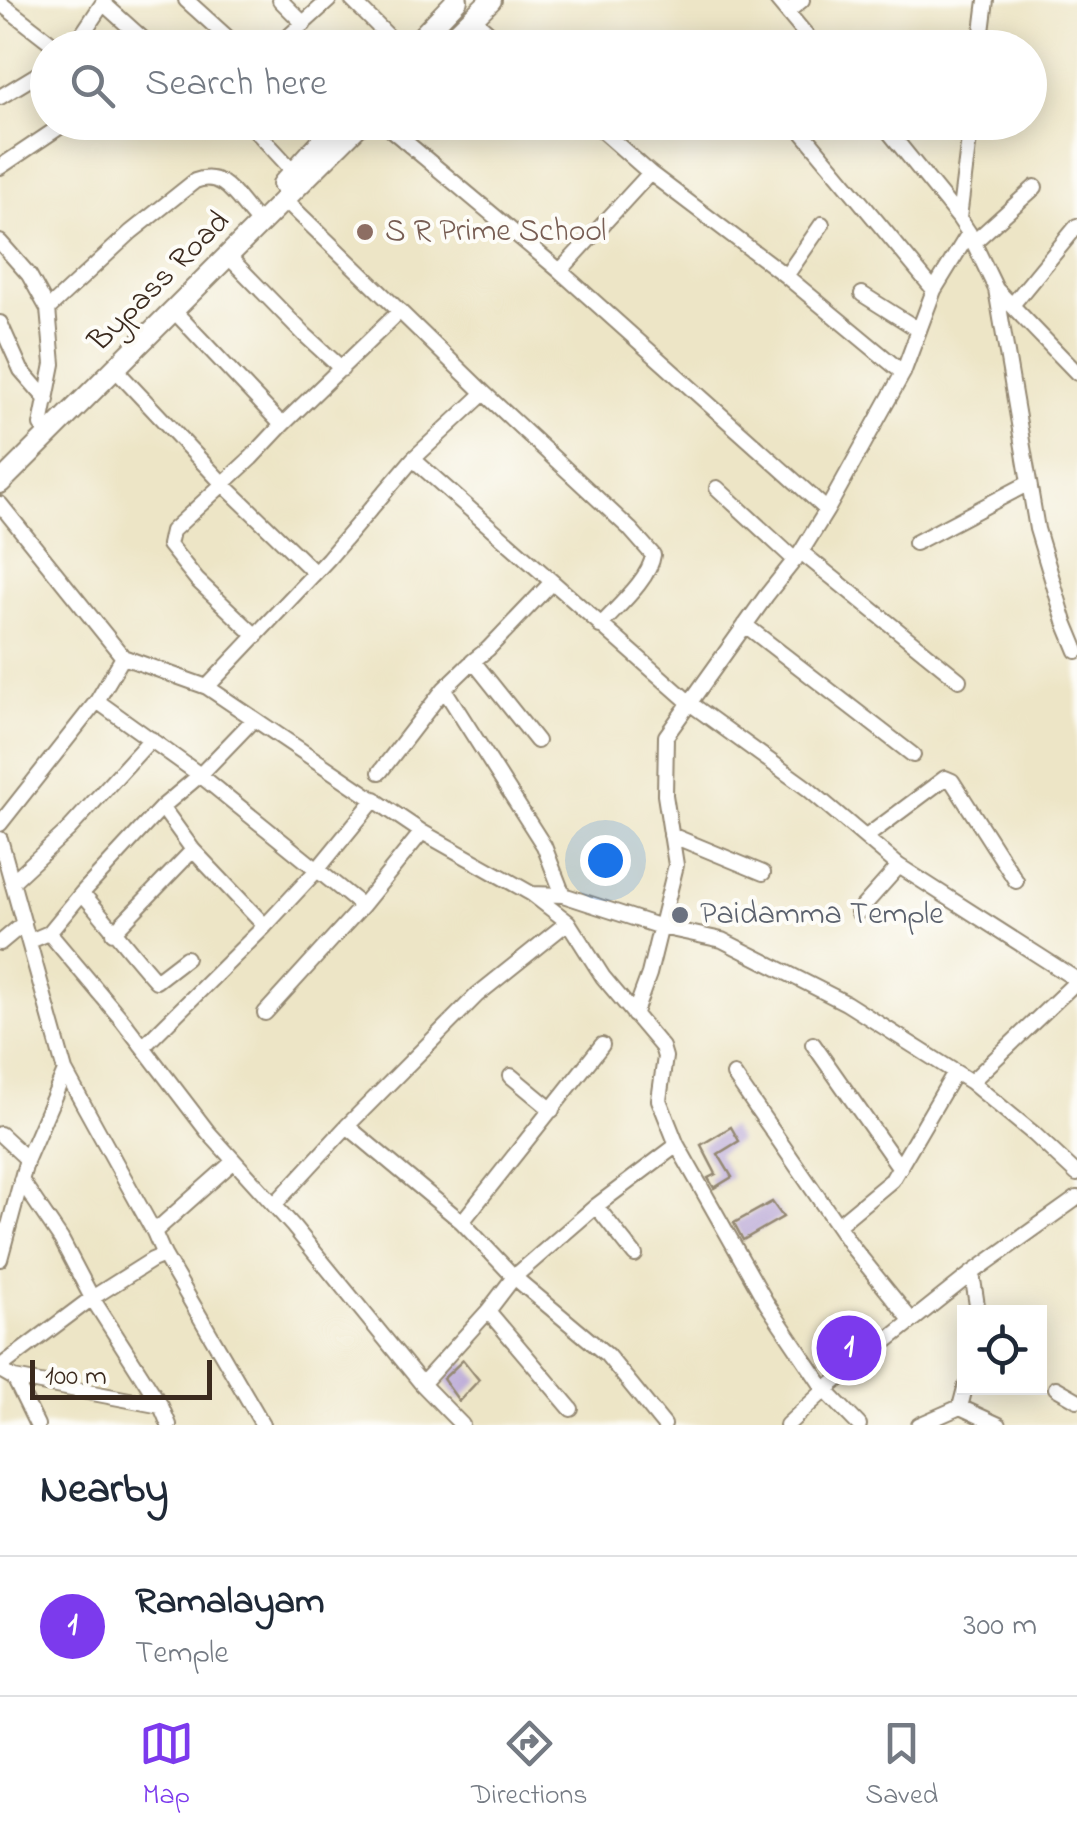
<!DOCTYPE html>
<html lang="en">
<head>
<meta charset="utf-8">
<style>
	body { margin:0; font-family:"Indie Flower",sans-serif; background:#f6f6f7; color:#1f2937 }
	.controls { position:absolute; right:30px; bottom:30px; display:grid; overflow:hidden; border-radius:0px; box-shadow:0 5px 25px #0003 }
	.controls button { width:90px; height:90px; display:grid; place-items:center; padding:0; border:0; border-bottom:2px solid #e0e1e3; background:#fff; color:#1f2937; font:50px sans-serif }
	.scale { position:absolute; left:30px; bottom:25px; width:182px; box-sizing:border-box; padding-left:10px; border:5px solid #3b2a1e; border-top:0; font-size:28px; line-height:35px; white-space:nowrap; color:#3b2a1e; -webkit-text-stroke:8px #fdfcf7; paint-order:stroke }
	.you { position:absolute; left:605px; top:860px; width:35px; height:35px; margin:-25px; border:8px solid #fff; border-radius:50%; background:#1a73e8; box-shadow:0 0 0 15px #1a73e833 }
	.badge { display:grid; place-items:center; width:65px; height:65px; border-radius:50%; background:#7c3aed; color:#fff; font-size:32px; font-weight:700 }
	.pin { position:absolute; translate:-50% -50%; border:5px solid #fff; box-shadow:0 2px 10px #0006 }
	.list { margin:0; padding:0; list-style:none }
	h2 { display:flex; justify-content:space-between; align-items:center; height:130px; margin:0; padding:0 40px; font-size:42px }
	h2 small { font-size:32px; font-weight:400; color:#747a83 }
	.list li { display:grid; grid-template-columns:65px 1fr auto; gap:30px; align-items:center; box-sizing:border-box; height:140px; padding:0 40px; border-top:2px solid #e0e1e3 }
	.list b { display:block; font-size:38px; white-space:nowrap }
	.list p { margin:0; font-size:32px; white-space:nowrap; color:#747a83 }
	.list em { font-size:32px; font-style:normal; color:#747a83 }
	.icon { flex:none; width:55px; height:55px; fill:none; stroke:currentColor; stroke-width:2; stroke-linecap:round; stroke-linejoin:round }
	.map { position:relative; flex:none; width:1077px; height:1425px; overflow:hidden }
	.search { position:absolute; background:#fff; box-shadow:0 5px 25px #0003; left:30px; right:30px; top:30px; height:110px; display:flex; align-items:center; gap:25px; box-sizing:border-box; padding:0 35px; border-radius:55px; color:#747a83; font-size:38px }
	.sheet { height:270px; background:#fff }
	nav { display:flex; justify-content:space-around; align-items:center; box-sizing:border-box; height:140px; border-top:2px solid #e0e1e3; background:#fff; font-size:28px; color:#747a83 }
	nav a { display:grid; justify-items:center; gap:5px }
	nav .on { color:#7c3aed }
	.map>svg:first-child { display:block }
</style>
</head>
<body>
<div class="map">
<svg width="1077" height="1425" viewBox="0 0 1077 1425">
	<rect width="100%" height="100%" fill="#fdfcf7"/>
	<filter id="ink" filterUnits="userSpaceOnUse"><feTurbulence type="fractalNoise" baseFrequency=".01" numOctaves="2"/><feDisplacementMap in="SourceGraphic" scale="20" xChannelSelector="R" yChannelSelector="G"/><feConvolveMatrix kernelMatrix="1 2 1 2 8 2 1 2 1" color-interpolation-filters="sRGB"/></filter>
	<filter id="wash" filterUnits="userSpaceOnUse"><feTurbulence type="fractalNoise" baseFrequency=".0048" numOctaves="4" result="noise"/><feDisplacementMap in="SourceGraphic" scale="40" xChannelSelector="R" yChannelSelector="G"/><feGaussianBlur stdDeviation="2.25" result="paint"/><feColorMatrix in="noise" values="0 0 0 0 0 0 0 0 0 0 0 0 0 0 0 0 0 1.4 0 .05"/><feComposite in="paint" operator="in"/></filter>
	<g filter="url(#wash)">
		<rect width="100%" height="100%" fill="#ede5c6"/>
		<g id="blocks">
			<path fill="#baa9d7" d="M731 1127 739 1141 718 1154 732 1177 714 1188 708 1178 716 1174 701 1145Z
				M772 1202 783 1217 743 1240 734 1223Z
				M463 1360 479 1380 459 1401 443 1379Z"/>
		</g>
	</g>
	<g filter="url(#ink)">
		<use href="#blocks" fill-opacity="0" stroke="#948872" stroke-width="2.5"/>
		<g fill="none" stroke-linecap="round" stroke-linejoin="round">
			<g stroke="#948872" stroke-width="18">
				<path id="street" d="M186 0 239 48
					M280 0 304 24
					M352 0 400 48
					M777 0 817 48
					M0 3 58 48
					M787 12 802 0
					M473 19 506 48
					M73 48 103 3 153 48
					M276 48 329 0
					M980 48 986 0
					M0 97 48 68
					M248 122 294 172
					M382 122 560 271 650 173
					M592 122 650 173 786 276 903 373 934 290 969 233
					M794 122 934 290
					M881 122 959 218 969 233 996 289 1037 529 1065 622 1077 651
					M0 167 67 122
					M285 200 484 393 630 529 653 555C650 579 617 607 600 626
					M959 218 971 122
					M0 242 29 275 48 309 53 364 41 425
					M973 243 1035 187
					M228 256 305 335 342 369
					M560 271 827 510 903 373
					M786 276 822 224
					M996 289 1077 373
					M862 294 919 330
					M1012 305 1077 226
					M48 309 131 232 195 181C223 170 236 197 253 216
					M174 311 282 425
					M0 323 21 370 47 400
					M115 369 223 484 315 573
					M413 459 484 393
					M717 488 795 560
					M0 504 123 657
					M915 543 1029 483
					M801 552 827 510
					M745 625 913 755
					M256 636 197 580 169 545 172 531 251 458 282 425 400 311
					M123 657 207 687 422 832 532 894 563 895 661 927 722 940 846 1003 971 1082 1034 1134 1077 1174
					M473 661 488 649 551 583
					M207 687 328 559 413 459 691 704 807 788 899 866 1077 980
					M97 701 200 775 362 906
					M537 741 473 661 444 689 544 846 563 895
					M380 772 444 689
					M162 807 193 850 265 926
					M0 824 97 701 123 657
					M671 835 763 873
					M866 837 945 778 952 781 1016 881
					M0 839 65 1071 154 1232 164 1255 263 1425
					M13 881 69 829 151 739
					M82 893C108 922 130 952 156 981L186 958
					M532 894 568 922 603 977 662 1047 665 1057 659 1100 677 1145
					M858 912 899 866
					M49 933 123 1021 208 1132 293 1226 422 1384 462 1425
					M113 933 193 850
					M30 941 49 933 82 893 162 807 200 775 254 719
					M0 943 24 923
					M265 1013 362 906 422 832
					M634 1015 649 974 676 865 665 795 666 736 766 596 801 552 959 680
					M813 1044 900 1168
					M143 1047 265 926 317 870 375 799
					M734 1075 853 1248 911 1320
					M511 1076 552 1110
					M971 1082 1077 981
					M347 1126 477 995 568 922
					M0 1134 27 1159
					M21 1180 61 1239 92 1298 161 1406
					M274 1205 347 1126 462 1222 602 1045
					M596 1206 635 1255
					M839 1224 892 1180 955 1072
					M154 1232 234 1161
					M0 1259 27 1159 65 1071
					M972 1273 978 1312
					M488 1311 571 1409
					M0 1367 92 1298 152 1260 164 1255
					M0 1370 14 1378 161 1406 169 1425
					M14 1378 37 1425
					M422 1384 488 1311 514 1277 462 1222
					M1056 1388 1077 1400
					M960 1407 965 1388
					M664 1425 607 1355 514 1277 596 1206 677 1145 767 1304 825 1390 972 1273 1077 1198
					M787 1425 825 1390 859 1425
					M919 1425 960 1407 999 1425"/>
			</g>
			<g stroke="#948872" stroke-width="24">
				<path id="secondary" d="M411 48 457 0
					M442 48 491 0
					M283 184 339 122
					M0 483 362 122"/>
			</g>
			<use href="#street" stroke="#fff" stroke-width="14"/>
			<use href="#secondary" stroke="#fff" stroke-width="20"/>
		</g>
	</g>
	<circle fill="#8d6e63" stroke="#fdfcf7" stroke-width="4" cx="365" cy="232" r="10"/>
	<circle fill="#6b7280" stroke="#fdfcf7" stroke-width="4" cx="680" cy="915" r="10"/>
	<g text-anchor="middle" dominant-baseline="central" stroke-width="8" stroke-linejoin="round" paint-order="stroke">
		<g font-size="32" fill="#785e54" stroke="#fdfcf7" text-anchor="start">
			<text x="385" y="232">S R Prime School</text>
		</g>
		<g font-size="32" fill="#3b2a1e" stroke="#fdfcf7">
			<text transform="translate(160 282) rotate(-45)">Bypass Road</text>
		</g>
		<g font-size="32" fill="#5b616d" stroke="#fdfcf7" text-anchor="start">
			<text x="700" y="915">Paidamma Temple</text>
		</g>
	</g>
</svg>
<div class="controls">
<button><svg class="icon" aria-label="locate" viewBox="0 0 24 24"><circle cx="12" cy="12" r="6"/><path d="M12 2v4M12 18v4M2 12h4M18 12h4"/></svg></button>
</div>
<div class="scale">100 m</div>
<div class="you"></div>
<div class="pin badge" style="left:849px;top:1348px">1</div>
<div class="search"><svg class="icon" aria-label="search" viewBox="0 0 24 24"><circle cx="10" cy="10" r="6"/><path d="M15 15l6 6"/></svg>Search here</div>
</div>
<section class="sheet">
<h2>Nearby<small></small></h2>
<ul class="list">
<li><span class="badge">1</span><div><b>Ramalayam</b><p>Temple</p></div><em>300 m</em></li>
</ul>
</section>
<nav>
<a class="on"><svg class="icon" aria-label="map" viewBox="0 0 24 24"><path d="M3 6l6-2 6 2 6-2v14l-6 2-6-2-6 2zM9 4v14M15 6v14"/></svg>Map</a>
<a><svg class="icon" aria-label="directions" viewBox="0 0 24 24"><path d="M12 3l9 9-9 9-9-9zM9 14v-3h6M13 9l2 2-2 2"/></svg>Directions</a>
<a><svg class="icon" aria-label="saved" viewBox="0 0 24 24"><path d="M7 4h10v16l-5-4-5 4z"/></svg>Saved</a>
</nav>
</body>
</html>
